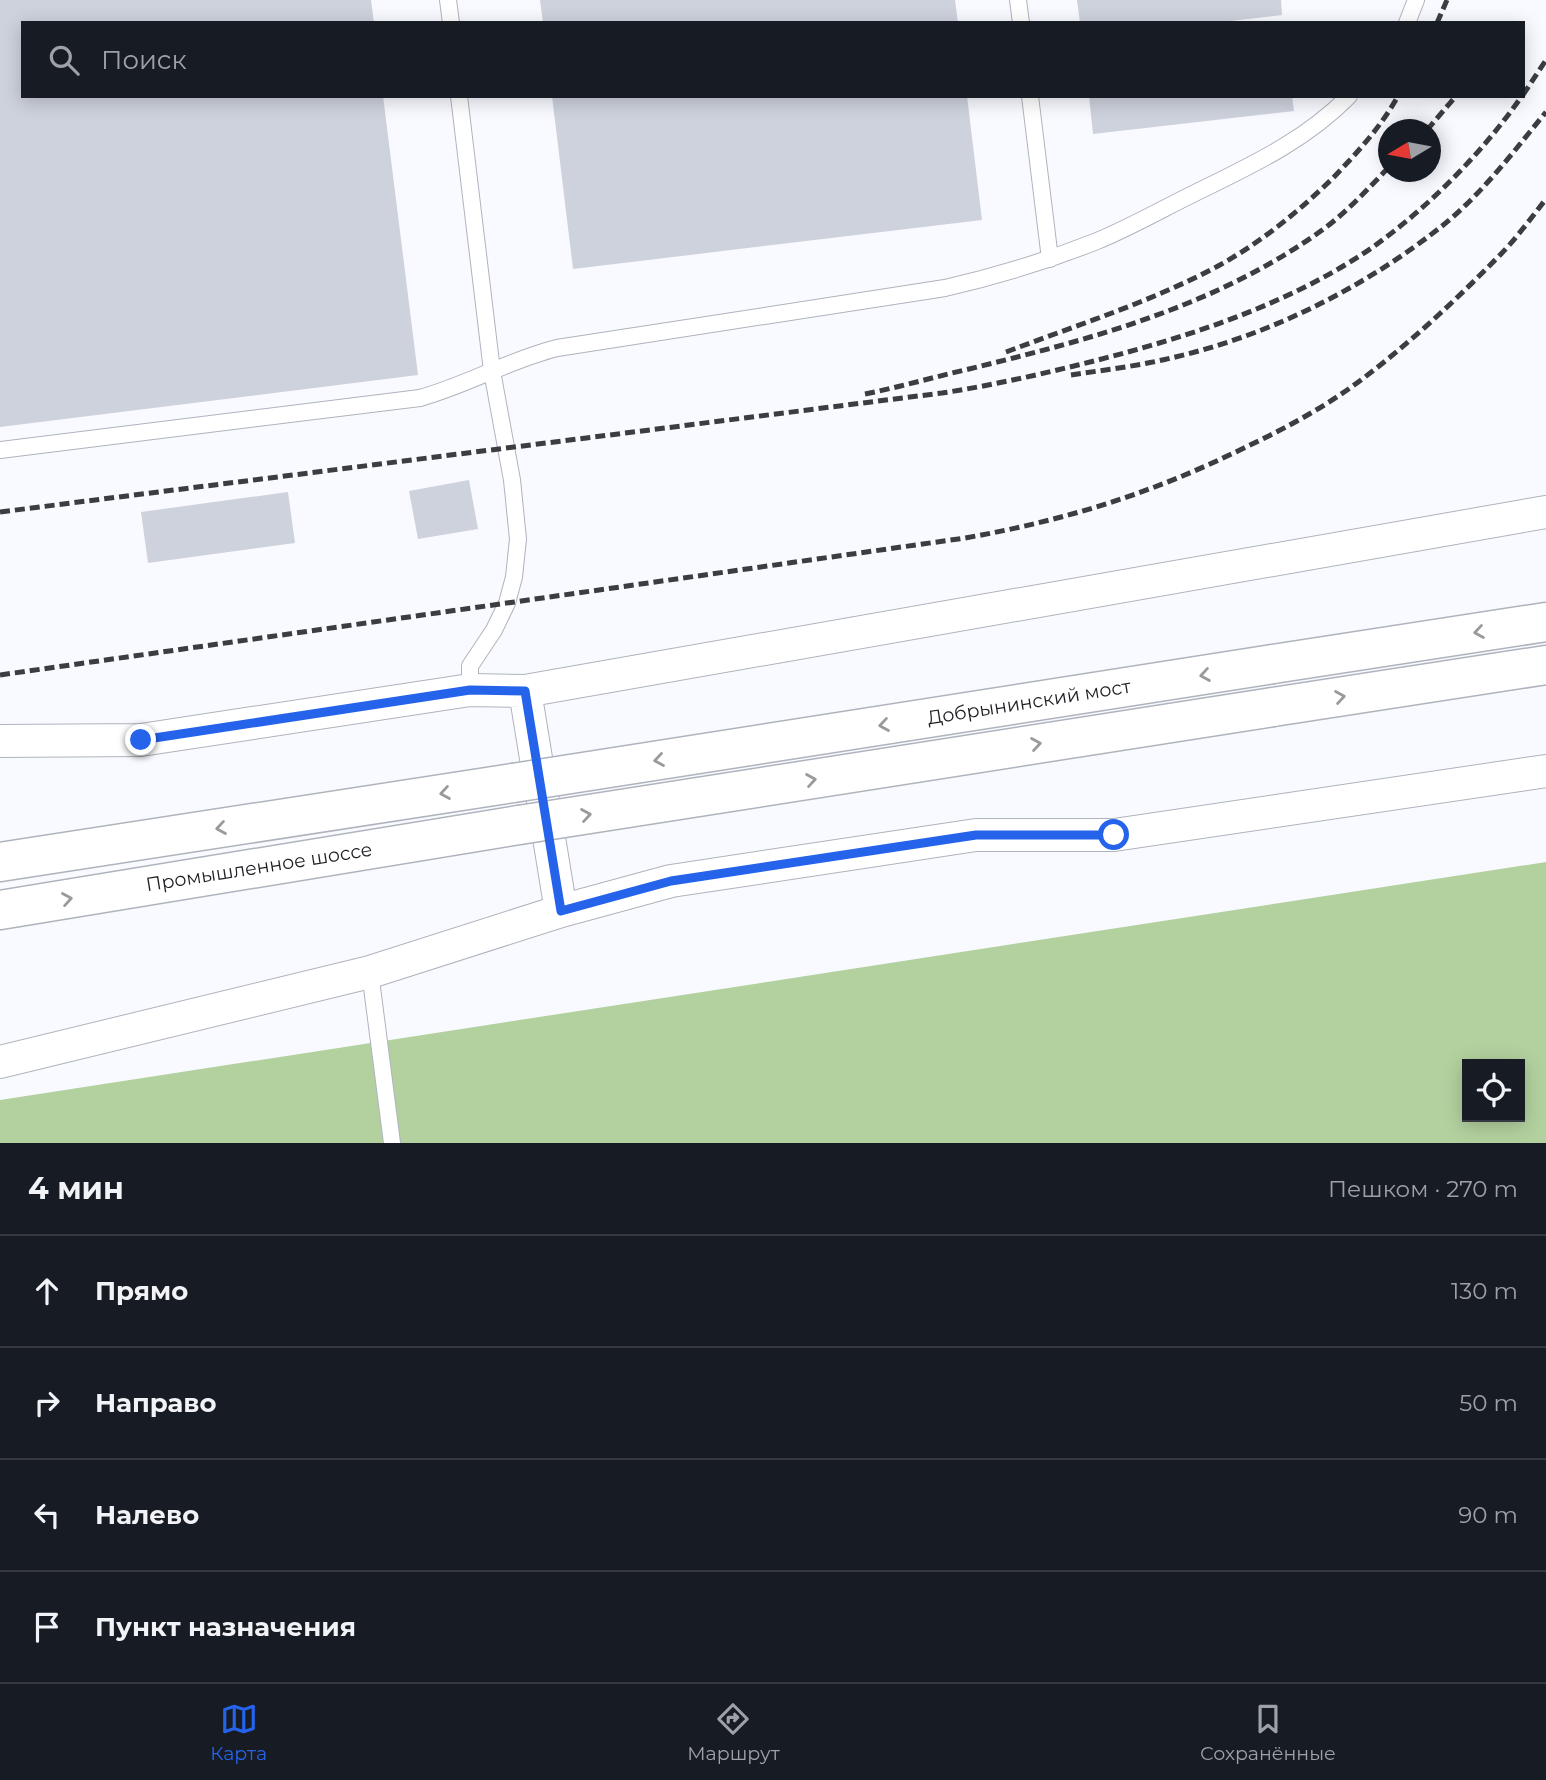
<!DOCTYPE html>
<html lang="ru">
<head>
<meta charset="utf-8">
<style>
	body { margin:0; font-family:Montserrat,sans-serif; background:#242831; color:#f1f3f6 }
	.controls { position:absolute; right:21px; bottom:21px; display:grid; overflow:hidden; border-radius:0px; box-shadow:0 4px 18px #0003 }
	.controls button { width:63px; height:63px; display:grid; place-items:center; padding:0; border:0; border-bottom:2px solid #363941; background:#171b24; color:#f1f3f6; font:35px sans-serif }
	.compass { position:absolute; left:1378px; top:119px; width:63px; height:63px; border-radius:50%; background:#171b24; box-shadow:0 4px 18px #0003; rotate:260deg }
	.stop { position:absolute; width:21px; height:21px; margin:-16px; border:5px solid #2563eb; border-radius:50%; background:#fff }
	.stop.end { background:#2563eb; border-color:#fff; box-shadow:0 2px 7px #0008 }
	.list { margin:0; padding:0; list-style:none }
	h2 { display:flex; justify-content:space-between; align-items:center; height:91px; margin:0; padding:0 28px; font-size:30px }
	h2 small { font-size:23px; font-weight:400; color:#9ea1a6 }
	.list li { display:grid; grid-template-columns:46px 1fr auto; gap:21px; align-items:center; box-sizing:border-box; height:112px; padding:0 28px; border-top:2px solid #363941 }
	.list b { display:block; font-size:26px; white-space:nowrap }
	.list em { font-size:23px; font-style:normal; color:#9ea1a6 }
	.icon { flex:none; width:38px; height:38px; fill:none; stroke:currentColor; stroke-width:2; stroke-linecap:round; stroke-linejoin:round }
	.map { position:relative; flex:none; width:1546px; height:1143px; overflow:hidden }
	.search { position:absolute; background:#171b24; box-shadow:0 4px 18px #0003; left:21px; right:21px; top:21px; height:77px; display:flex; align-items:center; gap:18px; box-sizing:border-box; padding:0 24px; border-radius:0px; color:#9ea1a6; font-size:26px }
	.sheet { height:539px; background:#171b24 }
	nav { display:flex; justify-content:space-around; align-items:center; box-sizing:border-box; height:98px; border-top:2px solid #363941; background:#171b24; font-size:19px; color:#9ea1a6 }
	nav a { display:grid; justify-items:center; gap:4px }
	nav .on { color:#2563eb }
	.map>svg:first-child { display:block }
</style>
</head>
<body>
<div class="map">
<svg width="1546" height="1143" viewBox="0 0 1546 1143">
	<rect width="100%" height="100%" fill="#f9faff"/>
	<path fill="#b3d19f" fill-rule="evenodd" d="M1546 862V1143H0V1100ZM1467 1064H1520V1117H1467Z"/>
	<path fill="#ced2dc" d="M0 0H371L374 23H23V96H383L418 375 0 427Z
		M540 0H955L958 23H543Z
		M1077 0H1281L1282 15 1213 23H1080Z
		M552 96H967L982 220 573 269Z
		M1089 96H1292L1294 111 1093 134Z
		M469 480 478 529 418 539 409 491Z
		M288 492 295 543 148 563 141 512Z"/>
	<g fill="none" stroke-linecap="round" stroke-linejoin="round">
		<g stroke="#afb3bd" stroke-width="18">
			<path id="lane" d="M448 0 451 23
				M1018 0 1021 23
				M1407 23 1416 0
				M459 96 492 371 512 480 518 539 514 577 507 603 494 630 470 666V690
				M1030 96 1050 259
				M0 450 420 398C467 385 509 360 557 348L945 288C997 276 1047 261 1097 241 1131 227 1164 208 1197 192 1252 165 1306 140 1349 96
				M370 972 392 1143"/>
		</g>
		<g stroke="#afb3bd" stroke-width="34">
			<path id="street" d="M525 691 561 911
				M0 741 141 740 470 690 525 691 1546 512
				M0 1062 370 972 561 911 671 881 976 835H1114L1546 771"/>
		</g>
		<g stroke="#afb3bd" stroke-width="41">
			<path id="secondary" d="M1273 664 1546 622
				M1273 707 1546 665
				M0 862 513 783
				M0 910 519 825"/>
		</g>
		<use href="#lane" stroke="#fff" stroke-width="16"/>
		<use href="#street" stroke="#fff" stroke-width="32"/>
		<use href="#secondary" stroke="#fff" stroke-width="38"/>
		<path stroke="#3c3d41" stroke-width="5" stroke-dasharray="10 5" stroke-linecap="butt" d="M1437 23 1447 0
			M1523 95 1546 60
			M1427 130 1456 96
			M1006 352C1077 325 1151 302 1218 266 1260 243 1298 212 1332 179 1356 154 1381 127 1398 96
			M1071 375C1104 370 1138 366 1171 358 1268 336 1364 288 1442 226 1482 194 1514 151 1546 112
			M865 394C900 387 934 377 969 369 1092 339 1213 307 1318 233 1343 216 1367 190 1388 168
			M0 512 942 393C988 386 1033 376 1078 365 1179 340 1286 307 1373 247 1430 206 1482 153 1522 96
			M0 675 965 538C1067 520 1153 493 1246 447 1286 428 1325 407 1361 380 1410 343 1456 300 1499 256 1516 239 1531 218 1546 199"/>
		<g stroke="#afb3bd" stroke-width="41" stroke-linecap="butt">
			<path id="secondary-bridge" d="M513 783 1273 664
				M519 825 1273 707"/>
		</g>
		<use href="#secondary-bridge" stroke="#fff" stroke-width="38"/>
	</g>
	<defs><path id="oneway-chevron" d="M-2-3.5L2.5 0L-2 3.5" fill="none" stroke-width="1.6" stroke-linecap="round" stroke-linejoin="round" transform="scale(1.75)"/></defs>
	<g stroke="#9a9a9c">
		<use href="#oneway-chevron" transform="translate(1479 632) rotate(171)"/>
		<use href="#oneway-chevron" transform="translate(1205 675) rotate(171)"/>
		<use href="#oneway-chevron" transform="translate(1340 697) rotate(-9)"/>
		<use href="#oneway-chevron" transform="translate(884 725) rotate(171)"/>
		<use href="#oneway-chevron" transform="translate(1036 744) rotate(-9)"/>
		<use href="#oneway-chevron" transform="translate(659 760) rotate(171)"/>
		<use href="#oneway-chevron" transform="translate(811 780) rotate(-9)"/>
		<use href="#oneway-chevron" transform="translate(445 793) rotate(171)"/>
		<use href="#oneway-chevron" transform="translate(586 815) rotate(-9)"/>
		<use href="#oneway-chevron" transform="translate(221 828) rotate(171)"/>
		<use href="#oneway-chevron" transform="translate(67 899) rotate(-10)"/>
	</g>
	<g fill="none" stroke-linecap="round" stroke-linejoin="round">
		<path stroke="#2563eb" stroke-width="9" d="M141 740 470 690 525 691 561 911 671 881 976 835H1114"/>
	</g>
	<g text-anchor="middle" dominant-baseline="central" stroke-width="7" stroke-linejoin="round" paint-order="stroke">
		<g font-size="19" fill="#1e1f23" stroke="#fff">
			<text transform="translate(1029 702) rotate(-9)">Добрынинский мост</text>
			<text transform="translate(259 867) rotate(-9)">Промышленное шоссе</text>
		</g>
	</g>
</svg>
<div class="controls">
<button><svg class="icon" aria-label="locate" viewBox="0 0 24 24"><circle cx="12" cy="12" r="6"/><path d="M12 2v4M12 18v4M2 12h4M18 12h4"/></svg></button>
</div>
<svg class="compass" viewBox="-18 -18 36 36"><path d="M0-13l5 13h-10z" fill="#e53935"/><path d="M0 13l5-13h-10z" fill="#9ea1a6"/></svg>
<div class="stop" style="left:1114px;top:835px"></div>
<div class="stop end" style="left:141px;top:740px"></div>
<div class="search"><svg class="icon" aria-label="search" viewBox="0 0 24 24"><circle cx="10" cy="10" r="6"/><path d="M15 15l6 6"/></svg>Поиск</div>
</div>
<section class="sheet">
<h2>4 мин<small>Пешком · 270 m</small></h2>
<ul class="list">
<li><svg class="icon" aria-label="ahead" viewBox="0 0 24 24"><path d="M12 20V5M6 11l6-6 6 6"/></svg><div><b>Прямо</b></div><em>130 m</em></li>
<li><svg class="icon" aria-label="right" viewBox="0 0 24 24"><path d="M7 20v-9h11M14 6l5 5-5 5"/></svg><div><b>Направо</b></div><em>50 m</em></li>
<li><svg class="icon" aria-label="left" viewBox="0 0 24 24"><path d="M17 20v-9H6M10 6l-5 5 5 5"/></svg><div><b>Налево</b></div><em>90 m</em></li>
<li><svg class="icon" aria-label="arrive" viewBox="0 0 24 24"><path d="M6 21V4h12l-3 4 3 4H6"/></svg><div><b>Пункт назначения</b></div></li>
</ul>
</section>
<nav>
<a class="on"><svg class="icon" aria-label="map" viewBox="0 0 24 24"><path d="M3 6l6-2 6 2 6-2v14l-6 2-6-2-6 2zM9 4v14M15 6v14"/></svg>Карта</a>
<a><svg class="icon" aria-label="directions" viewBox="0 0 24 24"><path d="M12 3l9 9-9 9-9-9zM9 14v-3h6M13 9l2 2-2 2"/></svg>Маршрут</a>
<a><svg class="icon" aria-label="saved" viewBox="0 0 24 24"><path d="M7 4h10v16l-5-4-5 4z"/></svg>Сохранённые</a>
</nav>
</body>
</html>
